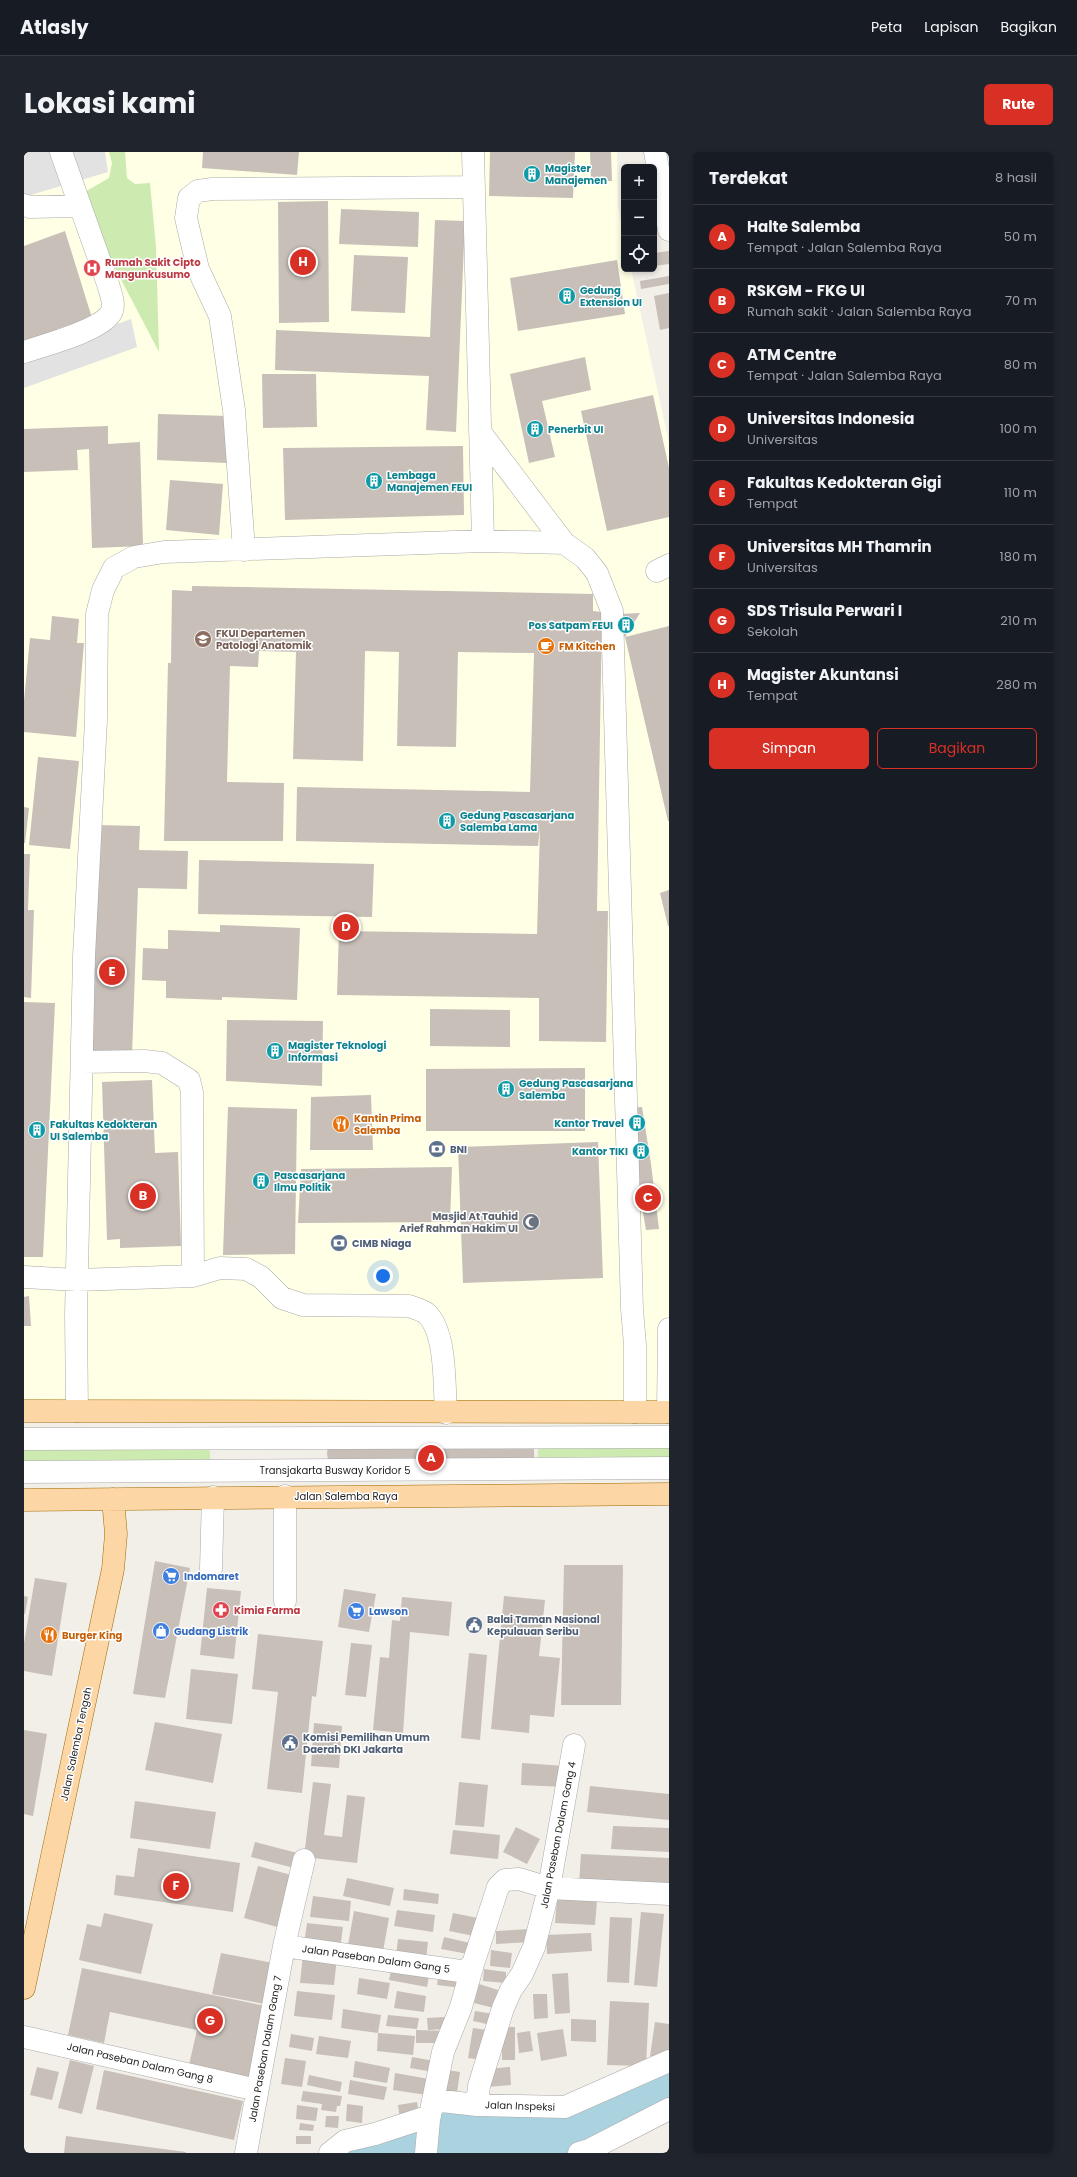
<!DOCTYPE html>
<html lang="id">
<head>
<meta charset="utf-8">
<style>
	body { margin:0; font-family:Poppins,sans-serif; background:#20242c; color:#f1f3f6 }
	.controls { position:absolute; right:12px; top:12px; display:grid; overflow:hidden; border-radius:6px; box-shadow:0 2px 6px #0003 }
	.controls button { width:36px; height:36px; display:grid; place-items:center; padding:0; border:0; border-bottom:1px solid #363941; background:#171b24; color:#f1f3f6; font:20px sans-serif }
	.you { position:absolute; left:359px; top:1124px; width:14px; height:14px; margin:-10px; border:3px solid #fff; border-radius:50%; background:#1a73e8; box-shadow:0 0 0 6px #1a73e833 }
	.badge { display:grid; place-items:center; width:26px; height:26px; border-radius:50%; background:#d93025; color:#fff; font-size:13px; font-weight:700 }
	.pin { position:absolute; translate:-50% -50%; border:2px solid #fff; box-shadow:0 1px 4px #0006 }
	.list { margin:0; padding:0; list-style:none }
	h2 { display:flex; justify-content:space-between; align-items:center; height:52px; margin:0; padding:0 16px; font-size:17px }
	h2 small { font-size:13px; font-weight:400; color:#9ea1a6 }
	.list li { display:grid; grid-template-columns:26px 1fr auto; gap:12px; align-items:center; box-sizing:border-box; height:64px; padding:0 16px; border-top:1px solid #363941 }
	.list b { display:block; font-size:15px; white-space:nowrap }
	.list p { margin:0; font-size:13px; white-space:nowrap; color:#9ea1a6 }
	.list em { font-size:13px; font-style:normal; color:#9ea1a6 }
	.actions { display:flex; gap:8px; padding:12px 16px }
	.actions a { flex:1; padding:9px 0; border:1px solid #d93025; border-radius:6px; text-align:center; font-size:14px; color:#d93025 }
	.actions .main { background:#d93025; color:#fff }
	.icon { flex:none; width:22px; height:22px; fill:none; stroke:currentColor; stroke-width:2; stroke-linecap:round; stroke-linejoin:round }
	.map { position:relative; flex:none; width:645px; height:2001px; overflow:hidden; border-radius:6px }
	header { display:flex; align-items:center; gap:24px; box-sizing:border-box; height:56px; padding:0 20px; background:#171b24; border-bottom:1px solid #363941 }
	header strong { font-size:19px }
	nav { display:flex; gap:22px; margin-inline-start:auto; font-size:14px }
	.intro { display:flex; align-items:center; justify-content:space-between; box-sizing:border-box; height:96px; padding:0 24px }
	h1 { margin:0; font-size:28px }
	.button { padding:10px 18px; border-radius:6px; background:#d93025; color:#fff; font-size:14px; font-weight:700 }
	main { display:flex; gap:24px; padding:0 24px }
	aside { flex:1; background:#171b24; border-radius:6px; box-shadow:0 2px 6px #0003 }
	.map>svg:first-child { display:block }
</style>
</head>
<body>
<header>
<strong>Atlasly</strong>
<nav><a>Peta</a><a>Lapisan</a><a>Bagikan</a></nav>
</header>
<div class="intro"><h1>Lokasi kami</h1><a class="button">Rute</a></div>
<main>
<div class="map">
<svg width="645" height="2001" viewBox="0 0 645 2001">
	<rect width="100%" height="100%" fill="#f2efe9"/>
	<path fill="#ffffe5" d="M0 0H593L594 55 600 84V117H607L645 291V1258L0 1259Z"/>
	<path fill="#cdebb0" d="M85 0H101L103 26 111 32 126 31 132 95 135 200 80 95 59 41 85 26 88 11Z
		M515 1285H645V1315L513 1316Z
		M185 1287 187 1319 0 1320V1288Z"/>
	<path fill="#e2e2e2" d="M0 0H81L84 20 0 45Z
		M107 167 113 195 0 236V206Z"/>
	<g fill="none" stroke-linecap="round" stroke-linejoin="round">
		<path stroke="#aad3df" stroke-width="43" d="M342 2001 393 1978 538 1988 645 1938"/>
	</g>
	<path fill="#c7bfb8" d="M179 0H275L273 23 178 16Z
		M466 0H551L549 46 465 44Z
		M566 0H587L588 29H567Z
		M304 49 305 170 255 171 254 50Z
		M317 57 395 60 394 95 315 92Z
		M411 68 441 69 432 280 402 278 405 224 251 218 252 178 406 185Z
		M41 79 68 166 33 177 36 185 0 198V94Z
		M645 99V112L630 114V101Z
		M330 103 384 105 381 161 327 159Z
		M593 108 601 162 494 179 486 126Z
		M645 124V132L617 137 616 129Z
		M645 141V176L636 178 630 144Z
		M561 205 567 238 518 249 531 305 505 311 486 222Z
		M238 222H292L293 275 239 276Z
		M629 243 645 316V365L583 379 557 259Z
		M134 262 205 264 203 311 133 308Z
		M84 274V292L116 290 119 394 68 396 65 297 53 298 54 318 0 320V277Z
		M439 294 440 363 261 368 259 296Z
		M146 328 199 332 195 383 142 378Z
		M168 434 569 442V459L578 460 573 759H584L582 890 515 889V846L313 843 315 779 513 782 516 676 514 694 272 689 273 635 506 640 510 501 434 500 432 595 373 594 375 500 341 499 339 609 269 607 272 500 235 499 234 515 206 514 203 630 260 631 259 689H140L144 511H147L148 438 168 439Z
		M616 461 601 485 594 482 596 462Z
		M28 464 55 467 53 491H60L52 585 0 580V549L6 486 26 488Z
		M645 474V669H644L601 485Z
		M14 605 55 609 46 697 5 693Z
		M0 655 5 656 1 691H0Z
		M71 673 116 674 115 698 164 699 163 737 114 736 108 903 63 905Z
		M0 702H6L4 758H10L7 846 0 845Z
		M175 708 350 712 348 765 174 762Z
		M645 738V774H644L636 741Z
		M196 773 276 776 273 848 198 845V848L142 846V829L118 828 119 796 144 797V778L196 780Z
		M0 850 31 851 19 1105H0Z
		M406 857 486 858V895L406 894Z
		M203 868 299 869 298 934 202 929Z
		M561 916V979H402V917Z
		M128 928 131 1001 154 1000 157 1094 96 1096V1087L83 1088 78 930Z
		M347 943 349 998H286L287 945Z
		M204 955 273 957 271 1102 199 1103Z
		M618 955 627 1012 635 1077 622 1078 611 1015 604 956Z
		M574 990 579 1126 439 1131 434 995Z
		M428 1015 426 1070 274 1071 277 1017Z
		M5 1144 7 1174H0V1145Z
		M510 1291V1311L305 1313 303 1302 304 1292Z
		M131 1409 166 1416 141 1546 109 1542Z
		M540 1413H599L597 1553H537Z
		M11 1426 43 1431 28 1524 0 1519V1491Z
		M183 1436 217 1439 210 1507 176 1503Z
		M320 1437 352 1442 345 1480 314 1475Z
		M0 1444 4 1445 1 1462H0Z
		M480 1444 521 1448 515 1504 536 1506 530 1565 506 1563 505 1581 467 1577Z
		M378 1445 428 1450 425 1484 386 1480 379 1581 349 1578 356 1505 365 1506 368 1468 376 1469Z
		M234 1482 299 1489 292 1545 288 1544 278 1641 243 1637 254 1540 228 1537Z
		M327 1491 348 1493 342 1545 321 1543Z
		M445 1501 463 1503 456 1588 437 1586Z
		M167 1517 214 1522 208 1572 162 1567Z
		M131 1570 198 1582 189 1631 121 1618Z
		M290 1571 318 1574 315 1616 287 1614Z
		M0 1578 23 1582 9 1664 0 1662Z
		M498 1611 541 1614 540 1635 497 1633Z
		M289 1630 307 1632 300 1683 318 1685 323 1643 341 1645 333 1711 280 1705Z
		M435 1630 464 1633 460 1675 431 1673Z
		M566 1634 645 1642V1668L563 1660Z
		M111 1649 192 1660 186 1697 106 1686Z
		M589 1674 645 1676V1700L587 1697Z
		M492 1675 516 1687 503 1712 479 1700Z
		M429 1678 476 1683 474 1707 426 1702Z
		M231 1690 277 1702 274 1717 227 1705Z
		M114 1696 216 1711 209 1760 90 1743 92 1723 110 1725Z
		M557 1702 645 1706V1736L555 1732Z
		M234 1714 271 1724 257 1776 220 1766Z
		M323 1726 370 1736 366 1754 319 1744Z
		M380 1737 415 1742 414 1752 379 1748Z
		M289 1744 327 1749 325 1769 286 1765Z
		M533 1747 573 1749 571 1773 531 1771Z
		M373 1758 411 1763 409 1780 370 1774Z
		M330 1759 365 1766 358 1805 323 1799Z
		M617 1760 640 1762 633 1835 610 1833Z
		M80 1761 129 1772 117 1822 55 1808 63 1772 77 1775Z
		M429 1761 454 1766 450 1784 425 1779Z
		M586 1765 608 1766 605 1831 583 1830Z
		M283 1771 319 1775 316 1797 280 1793Z
		M507 1777 508 1790 472 1792V1779Z
		M567 1781 568 1799 523 1802 522 1783Z
		M420 1785 446 1791 444 1802 417 1797Z
		M374 1787 404 1790 402 1807 372 1804Z
		M467 1798 488 1801 486 1816 466 1814Z
		M197 1801 254 1812 246 1853 188 1842Z
		M279 1802 313 1805 310 1833 276 1831Z
		M368 1813 406 1819 403 1835 365 1828Z
		M58 1816 246 1855 231 1926 165 1913 173 1878 86 1860 80 1891 44 1883Z
		M460 1817 482 1820V1831L459 1829Z
		M415 1820 440 1824 438 1836 413 1833Z
		M544 1821 546 1861 531 1862 528 1822Z
		M335 1826 366 1831 363 1847 333 1842Z
		M455 1832 474 1838 470 1856 450 1851Z
		M273 1839 311 1843 308 1868 270 1864Z
		M373 1839 402 1844 400 1860 370 1856Z
		M509 1842H523L524 1866 510 1867Z
		M586 1849 625 1851 622 1914 583 1913Z
		M319 1857 357 1863 354 1881 317 1876Z
		M451 1859 469 1862 467 1873 449 1869Z
		M364 1863 395 1866 393 1877 362 1874Z
		M421 1865 422 1877 404 1878 403 1866Z
		M547 1867 572 1868V1890L547 1889Z
		M631 1870 645 1872V1906L626 1904Z
		M478 1875H491V1908H478Z
		M449 1876 463 1878 458 1908 444 1906Z
		M539 1877 543 1904 517 1909 513 1881Z
		M392 1878 422 1879V1891H392Z
		M506 1879 509 1899 495 1901 493 1881Z
		M354 1881 391 1884 389 1903 353 1899Z
		M267 1882 290 1886 288 1899 265 1895Z
		M295 1884 327 1889 324 1906 292 1902Z
		M388 1905 411 1909 409 1920 386 1916Z
		M261 1906 282 1909 278 1935 257 1932Z
		M46 1908 70 1914 58 1962 34 1956Z
		M331 1909 366 1916 363 1931 329 1925Z
		M13 1915 35 1920 28 1948 6 1943Z
		M486 1915 487 1933 464 1935 462 1917Z
		M417 1917 436 1920 433 1941 414 1938Z
		M80 1918 219 1949 210 1988 72 1957Z
		M371 1921 405 1927 403 1943 369 1938Z
		M285 1923 318 1930 316 1940 283 1933Z
		M326 1928 363 1935 360 1948 324 1942Z
		M279 1939 318 1944 316 1954H313L312 1960 297 1958 298 1952 277 1949Z
		M393 1950 395 1964 376 1967 374 1953Z
		M323 1952 339 1954 338 1971 322 1969Z
		M273 1953 294 1956 292 1969 272 1967Z
		M302 1964H315L314 1976 301 1975Z
		M276 1971 290 1973 289 1979 275 1978Z
		M42 1984 162 2000V2001H40Z
		M272 1984H287V1992H272Z"/>
	<g fill="none" stroke-linecap="round" stroke-linejoin="round">
		<g stroke="#a9a9a9" stroke-width="23">
			<path id="minor" d="M449 0 459 389
				M631 0 645 78
				M0 53 6 55 56 54
				M0 200C20 193 80 178 88 159 91 151 86 140 84 132L37 0
				M456 280 540 391
				M220 398 210 258 196 164 174 117 162 66 165 46 174 39 188 37 450 35
				M633 419 645 413
				M58 910 120 909 138 911 165 928 168 940 169 1124
				M0 1125 53 1128 169 1124 196 1116 222 1117 237 1125 258 1146 279 1153 385 1154C390 1156 398 1158 402 1161 423 1180 420 1235 422 1261
				M53 1259 52 1163 60 804 72 568 73 462 79 438 90 416 110 405 140 400 459 389 540 391 561 406 573 421 588 459 608 1157 611 1193V1260
				M644 1260 645 1177
				M0 1287 645 1285
				M0 1320 645 1316
				M187 1417 189 1345
				M261 1449V1344
				M260 1794 436 1819 442 1818 449 1812 474 1735 481 1728 495 1727 525 1736 645 1742
				M0 1885 233 1938
				M409 1948 453 1953 541 1955 645 1909
				M453 1953 455 1934 479 1856 487 1838 498 1822 510 1795 525 1736 550 1593
				M222 2001 260 1794 280 1708
				M306 2001 321 1989 351 1982 406 1964
				M402 2001 405 1968 419 1900 437 1855 449 1812
				M555 2001 565 1998 645 1957"/>
		</g>
		<g stroke="#a06b00" stroke-width="23">
			<path id="major" d="M0 1259 645 1260
				M0 1348 645 1342
				M0 1836 89 1417 92 1382 89 1347"/>
		</g>
		<use href="#minor" stroke="#fff" stroke-width="22"/>
		<use href="#major" stroke="#fcd6a4" stroke-width="22"/>
	</g>
	<defs>
		<g id="building-disc" transform="scale(0.9)"><circle r="9.5" fill="#0f9aa8" stroke="#fff"/><path d="M-4-6H4V6H1V3H-1V6H-4ZM-2.5-4.3h1.7v1.8h-1.7ZM.8-4.3h1.7v1.8H.8ZM-2.5-1h1.7V.8h-1.7ZM.8-1h1.7V.8H.8Z" fill="#fff"/></g>
		<g id="hospital-disc" transform="scale(0.9)"><circle r="9.5" fill="#e0444e" stroke="#fff"/><path d="M-5-5h3v3.5h4V-5h3V5h-3V1.5h-4V5h-3Z" fill="#fff"/></g>
		<g id="university-disc" transform="scale(0.9)"><circle r="9.5" fill="#8d6e63" stroke="#fff"/><path d="M0-5L7-2L0 1L-7-2ZM-4 1L0 2.5L4 1V4Q0 6-4 4Z" fill="#fff"/></g>
		<g id="cafe-disc" transform="scale(0.9)"><circle r="9.5" fill="#e8710a" stroke="#fff"/><path d="M-5.5-4.5H6V0H3Q3 3.5 0 3.5H-2.5Q-5.5 3.5-5.5 0ZM3-3.2v2h1.7v-2ZM-6 4.5H4V6H-6Z" fill="#fff"/></g>
		<g id="restaurant-disc" transform="scale(0.9)"><circle r="9.5" fill="#e8710a" stroke="#fff"/><path d="M-5-6h1v4h1v-4h1v4h1v-4h1v5L-1.5 .5V6h-2V.5L-5-1ZM5-6V6H3V1.5H1.5Q1.5-4 5-6Z" fill="#fff"/></g>
		<g id="bank-disc" transform="scale(0.9)"><circle r="9.5" fill="#5c6f8a" stroke="#fff"/><path d="M-6-4H6V4H-6ZM0-2.3a2.3 2.3 0 1 0 0 4.6a2.3 2.3 0 1 0 0-4.6Z" fill="#fff"/></g>
		<g id="mosque-disc" transform="scale(0.9)"><circle r="9.5" fill="#6b7280" stroke="#fff"/><path d="M3.5-4.9A6 6 0 1 0 3.5 4.9A5 5 0 1 1 3.5-4.9Z" fill="#fff"/></g>
		<g id="supermarket-disc" transform="scale(0.9)"><circle r="9.5" fill="#3f7fe0" stroke="#fff"/><path d="M-6-5.5h2.5l.6 2H6L4.5 2H-2.5L-4.4-4H-6ZM-1.5 3.2a1.3 1.3 0 1 0 .1 0ZM3 3.2a1.3 1.3 0 1 0 .1 0Z" fill="#fff"/></g>
		<g id="pharmacy-disc" transform="scale(0.9)"><circle r="9.5" fill="#e0444e" stroke="#fff"/><path d="M-2-6h4v4h4v4h-4v4h-4v-4h-4v-4h4Z" fill="#fff"/></g>
		<g id="civic-disc" transform="scale(0.9)"><circle r="9.5" fill="#5c6f8a" stroke="#fff"/><path d="M-.6-6.5H3V-4.5H.6V-3L4-1V1h2V6H-6V1h2V-1L-.6-3ZM-1.2 2.5V6h2.4V2.5Z" fill="#fff"/></g>
		<g id="shop-disc" transform="scale(0.9)"><circle r="9.5" fill="#3f7fe0" stroke="#fff"/><path d="M-5-2.5h2.3a2.7 3.5 0 0 1 5.4 0H5L5.5 6h-11ZM-1.5-2.5h3a1.5 2.3 0 0 0-3 0Z" fill="#fff"/></g>
	</defs>
	<g fill-rule="evenodd">
		<use href="#building-disc" x="508" y="22"/>
		<use href="#hospital-disc" x="68" y="116"/>
		<use href="#building-disc" x="543" y="144"/>
		<use href="#building-disc" x="511" y="277"/>
		<use href="#building-disc" x="350" y="329"/>
		<use href="#building-disc" x="602" y="473"/>
		<use href="#university-disc" x="179" y="487"/>
		<use href="#cafe-disc" x="522" y="494"/>
		<use href="#building-disc" x="423" y="669"/>
		<use href="#building-disc" x="251" y="899"/>
		<use href="#building-disc" x="482" y="937"/>
		<use href="#building-disc" x="613" y="971"/>
		<use href="#restaurant-disc" x="317" y="972"/>
		<use href="#building-disc" x="13" y="978"/>
		<use href="#bank-disc" x="413" y="997"/>
		<use href="#building-disc" x="617" y="999"/>
		<use href="#building-disc" x="237" y="1029"/>
		<use href="#mosque-disc" x="507" y="1070"/>
		<use href="#bank-disc" x="315" y="1091"/>
		<use href="#supermarket-disc" x="147" y="1424"/>
		<use href="#pharmacy-disc" x="197" y="1458"/>
		<use href="#supermarket-disc" x="332" y="1459"/>
		<use href="#civic-disc" x="450" y="1473"/>
		<use href="#shop-disc" x="137" y="1479"/>
		<use href="#restaurant-disc" x="25" y="1483"/>
		<use href="#civic-disc" x="266" y="1591"/>
	</g>
	<g text-anchor="middle" dominant-baseline="central" stroke-width="3" stroke-linejoin="round" paint-order="stroke">
		<g font-size="10" font-weight="bold" fill="#0d838f" stroke="#fff" text-anchor="start">
			<text x="521" y="16">Magister<tspan x="521" dy="12">Manajemen</tspan></text>
			<text x="556" y="138">Gedung<tspan x="556" dy="12">Extension UI</tspan></text>
			<text x="524" y="277">Penerbit UI</text>
			<text x="363" y="323">Lembaga<tspan x="363" dy="12">Manajemen FEUI</tspan></text>
			<text x="589" y="473" text-anchor="end">Pos Satpam FEUI</text>
			<text x="436" y="663">Gedung Pascasarjana<tspan x="436" dy="12">Salemba Lama</tspan></text>
			<text x="264" y="893">Magister Teknologi<tspan x="264" dy="12">Informasi</tspan></text>
			<text x="495" y="931">Gedung Pascasarjana<tspan x="495" dy="12">Salemba</tspan></text>
			<text x="600" y="971" text-anchor="end">Kantor Travel</text>
			<text x="26" y="972">Fakultas Kedokteran<tspan x="26" dy="12">UI Salemba</tspan></text>
			<text x="604" y="999" text-anchor="end">Kantor TIKI</text>
			<text x="250" y="1023">Pascasarjana<tspan x="250" dy="12">Ilmu Politik</tspan></text>
		</g>
		<g font-size="10" font-weight="bold" fill="#be3a42" stroke="#fff" text-anchor="start">
			<text x="81" y="110">Rumah Sakit Cipto<tspan x="81" dy="12">Mangunkusumo</tspan></text>
			<text x="210" y="1458">Kimia Farma</text>
		</g>
		<g font-size="10" font-weight="bold" fill="#785e54" stroke="#fff" text-anchor="start">
			<text x="192" y="481">FKUI Departemen<tspan x="192" dy="12">Patologi Anatomik</tspan></text>
		</g>
		<g font-size="10" font-weight="bold" fill="#c56008" stroke="#fff" text-anchor="start">
			<text x="535" y="494">FM Kitchen</text>
			<text x="330" y="966">Kantin Prima<tspan x="330" dy="12">Salemba</tspan></text>
			<text x="38" y="1483">Burger King</text>
		</g>
		<g font-size="10" font-weight="bold" fill="#4e5e75" stroke="#fff" text-anchor="start">
			<text x="426" y="997">BNI</text>
			<text x="328" y="1091">CIMB Niaga</text>
			<text x="463" y="1467">Balai Taman Nasional<tspan x="463" dy="12">Kepulauan Seribu</tspan></text>
			<text x="279" y="1585">Komisi Pemilihan Umum<tspan x="279" dy="12">Daerah DKI Jakarta</tspan></text>
		</g>
		<g font-size="10" font-weight="bold" fill="#5b616d" stroke="#fff" text-anchor="end">
			<text x="494" y="1064">Masjid At Tauhid<tspan x="494" dy="12">Arief Rahman Hakim UI</tspan></text>
		</g>
		<g font-size="10" fill="#222" stroke="#fff">
			<text x="311" y="1318">Transjakarta Busway Koridor 5</text>
			<text x="322" y="1344">Jalan Salemba Raya</text>
			<text transform="translate(52 1592) rotate(-78)">Jalan Salemba Tengah</text>
			<text transform="translate(534 1683) rotate(-79)">Jalan Paseban Dalam Gang 4</text>
			<text transform="translate(352 1807) rotate(8)">Jalan Paseban Dalam Gang 5</text>
			<text transform="translate(241 1897) rotate(-80)">Jalan Paseban Dalam Gang 7</text>
			<text transform="translate(116 1911) rotate(13)">Jalan Paseban Dalam Gang 8</text>
			<text transform="translate(496 1954) rotate(2)">Jalan Inspeksi</text>
		</g>
		<g font-size="10" font-weight="bold" fill="#366cbe" stroke="#fff" text-anchor="start">
			<text x="160" y="1424">Indomaret</text>
			<text x="345" y="1459">Lawson</text>
			<text x="150" y="1479">Gudang Listrik</text>
		</g>
	</g>
</svg>
<div class="controls">
<button>+</button>
<button>−</button>
<button><svg class="icon" aria-label="locate" viewBox="0 0 24 24"><circle cx="12" cy="12" r="6"/><path d="M12 2v4M12 18v4M2 12h4M18 12h4"/></svg></button>
</div>
<div class="you"></div>
<div class="pin badge" style="left:407px;top:1306px">A</div>
<div class="pin badge" style="left:119px;top:1044px">B</div>
<div class="pin badge" style="left:624px;top:1046px">C</div>
<div class="pin badge" style="left:322px;top:775px">D</div>
<div class="pin badge" style="left:88px;top:820px">E</div>
<div class="pin badge" style="left:152px;top:1734px">F</div>
<div class="pin badge" style="left:186px;top:1869px">G</div>
<div class="pin badge" style="left:279px;top:110px">H</div>
</div>
<aside>
<h2>Terdekat<small>8 hasil</small></h2>
<ul class="list">
<li><span class="badge">A</span><div><b>Halte Salemba</b><p>Tempat · Jalan Salemba Raya</p></div><em>50 m</em></li>
<li><span class="badge">B</span><div><b>RSKGM - FKG UI</b><p>Rumah sakit · Jalan Salemba Raya</p></div><em>70 m</em></li>
<li><span class="badge">C</span><div><b>ATM Centre</b><p>Tempat · Jalan Salemba Raya</p></div><em>80 m</em></li>
<li><span class="badge">D</span><div><b>Universitas Indonesia</b><p>Universitas</p></div><em>100 m</em></li>
<li><span class="badge">E</span><div><b>Fakultas Kedokteran Gigi</b><p>Tempat</p></div><em>110 m</em></li>
<li><span class="badge">F</span><div><b>Universitas MH Thamrin</b><p>Universitas</p></div><em>180 m</em></li>
<li><span class="badge">G</span><div><b>SDS Trisula Perwari I</b><p>Sekolah</p></div><em>210 m</em></li>
<li><span class="badge">H</span><div><b>Magister Akuntansi</b><p>Tempat</p></div><em>280 m</em></li>
</ul>
<div class="actions"><a class="main">Simpan</a><a>Bagikan</a></div>
</aside>
</main>
</body>
</html>
